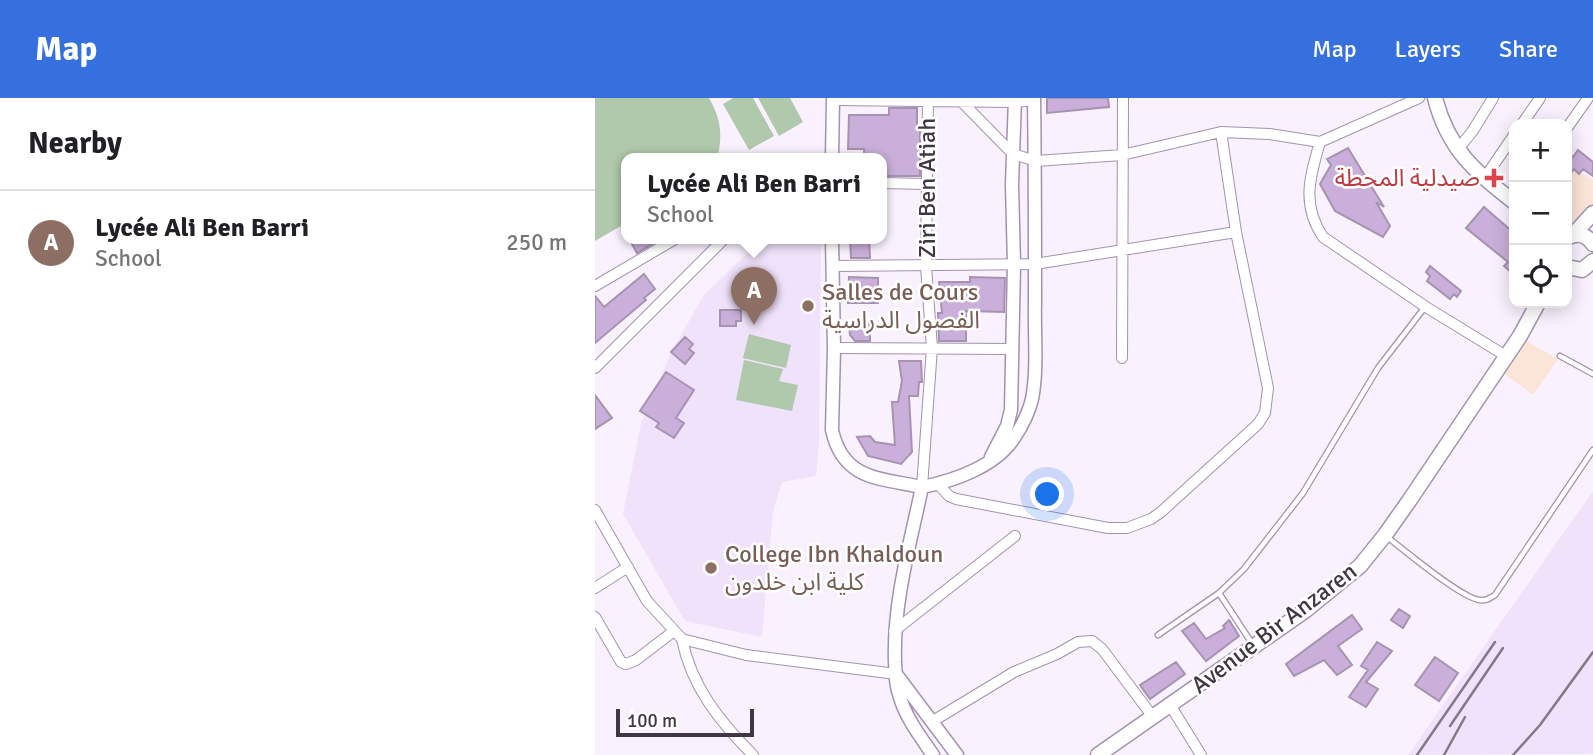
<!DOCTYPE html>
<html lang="en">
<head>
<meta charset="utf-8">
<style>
	body { margin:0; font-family:Signika,"Noto Sans Arabic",sans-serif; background:#f6f6f6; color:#202124 }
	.controls { position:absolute; right:21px; top:21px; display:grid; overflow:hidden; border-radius:14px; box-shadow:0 4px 18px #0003 }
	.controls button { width:63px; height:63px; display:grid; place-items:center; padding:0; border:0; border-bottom:2px solid #e0e0e0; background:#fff; color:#202124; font:35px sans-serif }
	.scale { position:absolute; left:21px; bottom:18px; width:138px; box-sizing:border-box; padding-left:7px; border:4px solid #3f3744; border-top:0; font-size:19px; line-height:24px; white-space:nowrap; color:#3f3744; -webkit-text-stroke:5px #fff; paint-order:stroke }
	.you { position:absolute; left:453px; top:397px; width:24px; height:24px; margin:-18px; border:5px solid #fff; border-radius:50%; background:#1a73e8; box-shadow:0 0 0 10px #1a73e833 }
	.badge { display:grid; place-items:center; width:46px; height:46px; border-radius:50%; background:#3570de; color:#fff; font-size:23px; font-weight:700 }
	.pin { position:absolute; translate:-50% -58px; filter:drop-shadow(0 2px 4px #0008) }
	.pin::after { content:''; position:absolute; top:37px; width:24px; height:21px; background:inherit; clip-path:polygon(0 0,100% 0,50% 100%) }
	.popup { position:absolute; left:26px; top:55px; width:266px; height:91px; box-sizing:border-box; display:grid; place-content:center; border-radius:14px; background:#fff; filter:drop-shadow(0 2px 5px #0005); font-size:23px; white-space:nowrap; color:#757577 }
	.popup b { font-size:26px; color:#202124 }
	.popup::after { content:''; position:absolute; left:50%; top:100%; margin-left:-14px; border:14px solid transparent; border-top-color:#fff }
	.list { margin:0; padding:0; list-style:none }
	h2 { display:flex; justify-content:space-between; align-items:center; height:91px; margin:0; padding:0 28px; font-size:30px }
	h2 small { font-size:23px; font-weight:400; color:#757577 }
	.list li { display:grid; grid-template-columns:46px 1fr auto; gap:21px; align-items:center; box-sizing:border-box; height:105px; padding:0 28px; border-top:2px solid #e0e0e0 }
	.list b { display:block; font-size:26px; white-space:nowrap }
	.list p { margin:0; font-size:23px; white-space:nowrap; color:#757577 }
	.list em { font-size:23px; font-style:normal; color:#757577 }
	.icon { flex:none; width:38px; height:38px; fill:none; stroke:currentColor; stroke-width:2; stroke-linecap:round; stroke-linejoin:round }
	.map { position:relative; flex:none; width:998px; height:657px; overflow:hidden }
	header { display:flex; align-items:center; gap:42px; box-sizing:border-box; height:98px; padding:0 35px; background:#3570de; color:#fff }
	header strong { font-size:33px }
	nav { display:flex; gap:38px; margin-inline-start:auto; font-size:24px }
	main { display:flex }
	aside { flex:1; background:#fff }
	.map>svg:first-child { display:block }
</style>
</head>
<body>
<header>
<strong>Map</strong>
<nav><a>Map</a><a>Layers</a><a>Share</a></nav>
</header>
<main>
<aside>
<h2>Nearby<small></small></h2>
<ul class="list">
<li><span class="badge" style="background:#8d6e63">A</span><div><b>Lycée Ali Ben Barri</b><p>School</p></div><em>250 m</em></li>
</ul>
</aside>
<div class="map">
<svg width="998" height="657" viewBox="0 0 998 657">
	<rect width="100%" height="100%" fill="#f9f1fe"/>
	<path fill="#fbe5d8" d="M978 69 998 82V107L975 131 972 129V78Z
		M926 240 963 261 938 297 904 272Z"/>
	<path fill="#f0e2fa" d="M167 141H226L224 344 221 378 187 384 178 413 167 539 90 523 28 416 46 326 76 255 108 198Z
		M998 393V656L813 657Z"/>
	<path fill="#b0c8ab" d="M0 0H114C126 21 128 37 122 61H31V125L0 143Z
		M138 0H158L179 38 154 52 128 6Z
		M163 0H195L208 24 184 38Z
		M154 236 196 247 191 270 148 260Z
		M149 262 188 271 184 283 203 287 197 313 141 302Z"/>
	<path fill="#c9afd9" stroke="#a693b2" stroke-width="2" d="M452 0H513L514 9 452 15Z
		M294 10H322V29H325V78H291V73H287V61H269V51H253L254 17H294Z
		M753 50 789 109 781 104 795 128 788 139 740 113 725 86 736 67 732 61Z
		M983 52 998 64V78L988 71 984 76 979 71 972 80V54L978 59Z
		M889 109 919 135V153L916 157 917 158 919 156V177L909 168 913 164 871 130Z
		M44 141H65L42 155 37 146Z
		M255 141H274L275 160H256Z
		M835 168 866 193 862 199 859 196 855 201 832 183 835 178 831 174Z
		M49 176 60 191 49 200 51 202 0 245V198L9 209Z
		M254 179 283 180V205H253Z
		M375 179 410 180 409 214 371 213V243H344L343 215H347L344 184H375Z
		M125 212H146V223H141V228H125Z
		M275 226V243H260L255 237 254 227Z
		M90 239 98 246 94 251 99 255 90 266 76 254Z
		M304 263H326L327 284H324L323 298H314L317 354 306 366 273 358 262 339 275 338 280 344 300 347 297 304H303L307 283Z
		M71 274 99 292 81 320 89 325 79 340 61 329 64 325 45 313Z
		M0 297 17 320 0 331Z
		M804 511 815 518 808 530 796 522Z
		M757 517 767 531 743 548 757 567 742 577 729 562 699 578 691 566Z
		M634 522 644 538 611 563 587 533 599 525 611 541 630 530 628 528Z
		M782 544 797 553 771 584 783 591 771 609 754 599 773 572 766 568Z
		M840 559 863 575 844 603 820 587Z
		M581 564 590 576 555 601 545 587Z"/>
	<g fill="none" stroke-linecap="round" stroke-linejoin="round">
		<g stroke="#a491b0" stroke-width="7">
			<path id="service" d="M965 258 998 276
				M791 438C808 451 867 501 885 502 892 503 895 500 900 497L998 352
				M624 495 658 547
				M563 537 624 495 649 471 708 395 783 270 830 209"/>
		</g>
		<g stroke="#a491b0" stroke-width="12">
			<path id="minor" d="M363 0 418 56 441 63 527 57 626 34 674 36 725 44 824 0
				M238 2 420 4 439 2
				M927 26 945 0
				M972 30 993 0
				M725 44C715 79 706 106 728 139L831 209 911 258
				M862 52 877 34 898 0
				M889 81 919 37
				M287 85 331 86
				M238 168 440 166 641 134
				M0 188 80 141
				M239 250 417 251
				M527 260 528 0
				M0 270 129 141
				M343 386 354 398 361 401 513 430H532L556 421 566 414 663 326 670 315 673 290 641 134 626 34
				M327 389 337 250 331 168 333 0
				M0 412 52 503 87 541 151 557 301 576
				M0 490 33 469
				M0 519 26 564 31 566 41 562 79 533
				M299 533 420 438
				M87 541C96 588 125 624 158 657
				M575 607 606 657
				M338 623 419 574 462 556 483 544 497 543 507 551 558 619"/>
		</g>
		<g stroke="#a491b0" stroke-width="15">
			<path id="tertiary" d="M237 61 238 0
				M237 141 239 250 237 332C248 382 284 380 327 389 315 447 298 504 300 564 301 575 300 586 304 596 310 619 325 638 338 657
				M396 359 412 328 416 312 419 167 417 87 420 0
				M327 389C359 383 401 368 419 340 427 328 434 314 437 301 443 270 439 236 440 204 440 136 440 68 439 0
				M301 576 362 657"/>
		</g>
		<g stroke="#a491b0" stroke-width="17">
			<path id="primary" d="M840 0C853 51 880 74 919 104
				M978 137 998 115
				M972 140C982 134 991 136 998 146
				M972 169 987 172 998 163
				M503 657 711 512 765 468 790 437 814 403 925 238 943 205"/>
		</g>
		<use href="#service" stroke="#fff" stroke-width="4.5"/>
		<use href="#minor" stroke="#fff" stroke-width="10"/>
		<use href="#tertiary" stroke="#fff" stroke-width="12"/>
		<use href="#primary" stroke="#fff" stroke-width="14"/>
		<path stroke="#827a87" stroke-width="2.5" d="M855 628 908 550
			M822 657 900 544
			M849 657 870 619
			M918 657 945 627 998 554"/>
	</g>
	<path fill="#e0444e" stroke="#fff" stroke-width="2.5" d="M895.5 69.5h7v7h7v7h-7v7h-7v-7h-7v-7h7z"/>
	<g fill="#8d6e63" stroke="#fff" stroke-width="2.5">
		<circle cx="213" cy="208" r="7"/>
		<circle cx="116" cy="470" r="7"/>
	</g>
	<g text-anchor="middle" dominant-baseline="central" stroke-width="5" stroke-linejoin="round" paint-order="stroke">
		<g font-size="24" fill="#be3a42" stroke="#fff" text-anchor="end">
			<text x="885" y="80">صيدلية المحطة</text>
		</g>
		<g font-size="24" fill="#3f3744" stroke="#fff">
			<text transform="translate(332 90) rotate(-90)">Ziri Ben Atiah</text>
			<text transform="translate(679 530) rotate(-37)">Avenue Bir Anzaren</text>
		</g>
		<g font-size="24" fill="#785e54" stroke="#fff" text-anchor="start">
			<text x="227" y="194">Salles de Cours<tspan x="227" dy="28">الفصول الدراسية</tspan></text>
			<text x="130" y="456">College Ibn Khaldoun<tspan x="130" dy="28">كلية ابن خلدون</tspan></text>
		</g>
	</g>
</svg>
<div class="controls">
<button>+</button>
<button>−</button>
<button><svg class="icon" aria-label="locate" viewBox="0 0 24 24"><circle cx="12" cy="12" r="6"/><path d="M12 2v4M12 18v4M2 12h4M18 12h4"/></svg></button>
</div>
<div class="scale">100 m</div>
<div class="you"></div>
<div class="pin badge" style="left:159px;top:227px;background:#8d6e63">A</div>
<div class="popup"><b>Lycée Ali Ben Barri</b>School</div>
</div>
</main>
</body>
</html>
